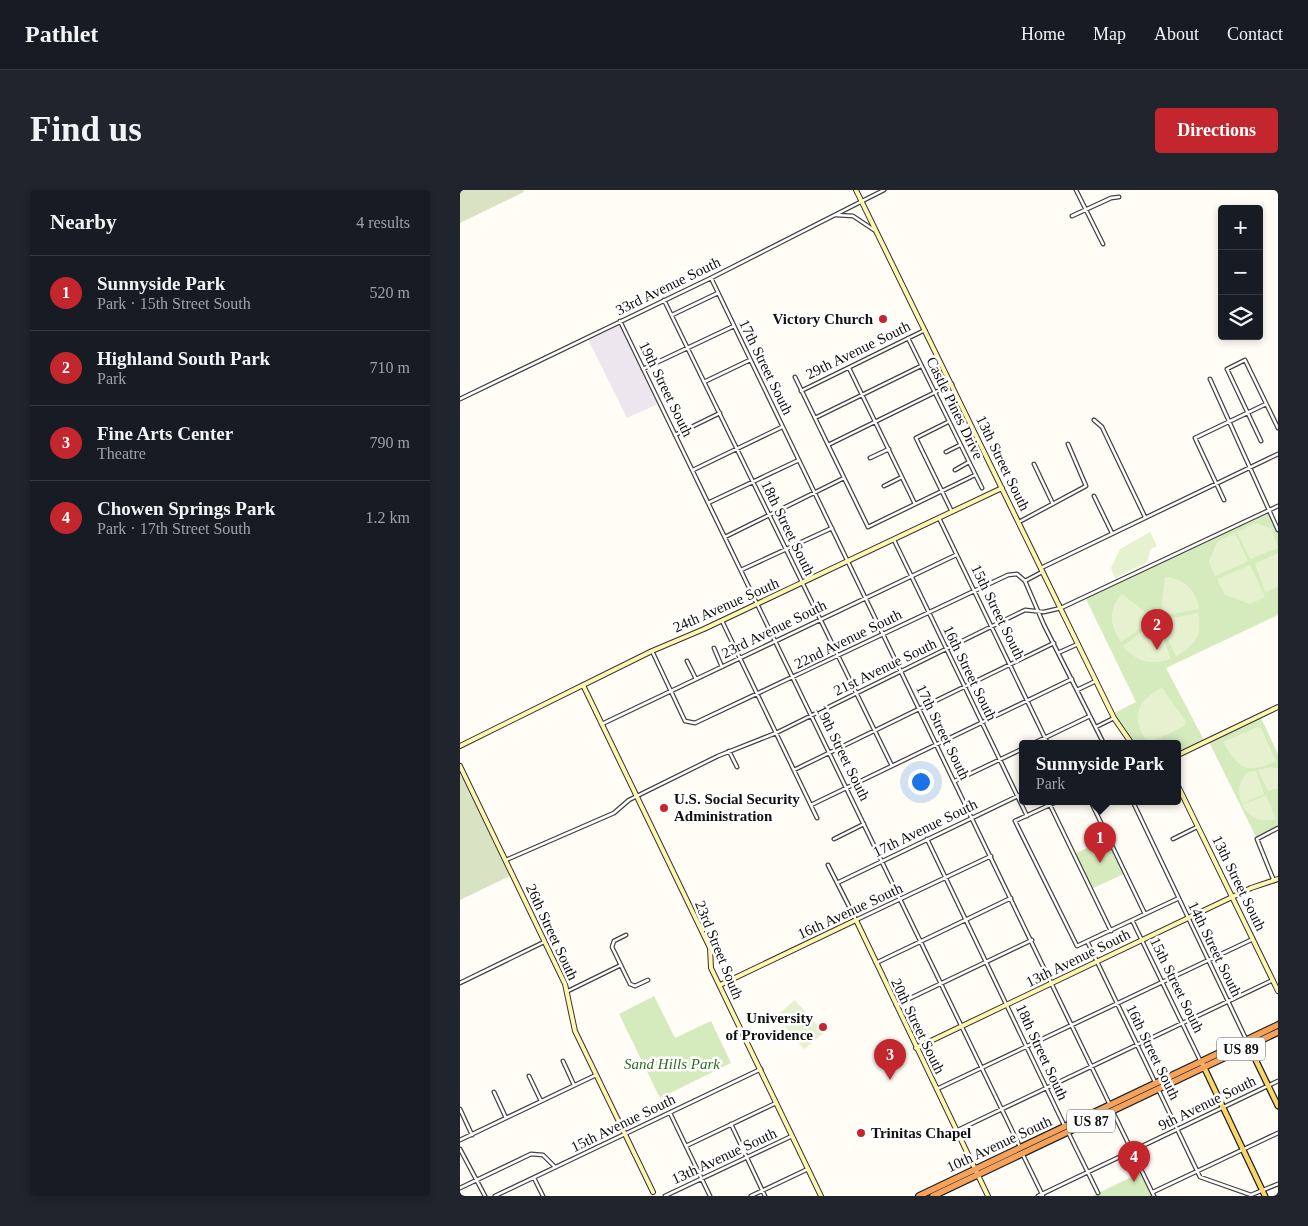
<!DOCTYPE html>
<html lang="en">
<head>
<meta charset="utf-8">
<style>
	body { margin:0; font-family:Georgia,serif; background:#20242c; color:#f1f3f6 }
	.controls { position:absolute; right:15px; top:15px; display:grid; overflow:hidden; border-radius:5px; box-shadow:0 2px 8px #0003 }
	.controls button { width:45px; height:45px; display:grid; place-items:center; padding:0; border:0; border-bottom:1px solid #363941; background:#171b24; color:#f1f3f6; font:25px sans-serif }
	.you { position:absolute; left:460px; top:591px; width:18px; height:18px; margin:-12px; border:4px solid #fff; border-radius:50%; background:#1a73e8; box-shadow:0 0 0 8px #1a73e833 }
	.badge { display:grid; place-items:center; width:32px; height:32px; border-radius:50%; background:#c4262e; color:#fff; font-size:16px; font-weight:700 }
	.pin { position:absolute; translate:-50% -41px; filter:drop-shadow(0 1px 2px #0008) }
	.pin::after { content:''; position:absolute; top:26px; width:18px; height:15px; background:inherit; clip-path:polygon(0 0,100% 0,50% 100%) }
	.popup { position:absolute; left:559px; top:550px; width:162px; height:65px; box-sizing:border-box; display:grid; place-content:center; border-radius:5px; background:#171b24; filter:drop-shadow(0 1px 4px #0005); font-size:16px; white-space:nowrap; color:#9ea1a6 }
	.popup b { font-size:19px; color:#f1f3f6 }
	.popup::after { content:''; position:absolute; left:50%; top:100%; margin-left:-10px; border:10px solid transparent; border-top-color:#171b24 }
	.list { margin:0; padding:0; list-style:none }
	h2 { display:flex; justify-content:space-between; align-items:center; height:65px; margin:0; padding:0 20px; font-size:21px }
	h2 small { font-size:16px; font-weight:400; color:#9ea1a6 }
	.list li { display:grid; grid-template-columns:32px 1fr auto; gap:15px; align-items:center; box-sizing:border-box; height:75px; padding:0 20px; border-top:1px solid #363941 }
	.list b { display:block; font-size:19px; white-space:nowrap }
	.list p { margin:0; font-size:16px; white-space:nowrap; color:#9ea1a6 }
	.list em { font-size:16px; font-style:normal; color:#9ea1a6 }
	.icon { flex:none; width:28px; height:28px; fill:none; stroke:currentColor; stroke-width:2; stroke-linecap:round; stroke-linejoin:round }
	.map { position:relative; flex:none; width:818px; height:1006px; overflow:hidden; border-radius:5px }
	header { display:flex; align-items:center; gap:30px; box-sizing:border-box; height:70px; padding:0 25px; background:#171b24; border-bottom:1px solid #363941 }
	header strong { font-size:24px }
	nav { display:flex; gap:28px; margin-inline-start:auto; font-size:18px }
	.intro { display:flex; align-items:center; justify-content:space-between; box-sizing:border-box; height:120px; padding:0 30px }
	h1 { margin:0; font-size:35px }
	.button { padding:12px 22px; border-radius:5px; background:#c4262e; color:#fff; font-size:18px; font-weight:700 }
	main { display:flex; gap:30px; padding:0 30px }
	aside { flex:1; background:#171b24; border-radius:5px; box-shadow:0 2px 8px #0003 }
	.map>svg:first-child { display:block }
</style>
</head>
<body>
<header>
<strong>Pathlet</strong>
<nav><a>Home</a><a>Map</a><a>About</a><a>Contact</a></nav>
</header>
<div class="intro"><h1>Find us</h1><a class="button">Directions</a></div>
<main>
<aside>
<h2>Nearby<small>4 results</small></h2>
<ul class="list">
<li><span class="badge">1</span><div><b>Sunnyside Park</b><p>Park · 15th Street South</p></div><em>520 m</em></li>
<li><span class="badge">2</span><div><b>Highland South Park</b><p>Park</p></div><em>710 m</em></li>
<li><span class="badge">3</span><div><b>Fine Arts Center</b><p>Theatre</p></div><em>790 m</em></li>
<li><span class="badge">4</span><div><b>Chowen Springs Park</b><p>Park · 17th Street South</p></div><em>1.2 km</em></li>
</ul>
</aside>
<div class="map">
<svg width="818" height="1006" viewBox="0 0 818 1006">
	<rect width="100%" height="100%" fill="#fffdf5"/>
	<path fill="#eee6ef" d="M161 133 200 213 167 228 128 149Z"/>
	<path fill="#d5ebbd" d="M809 320 818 340V425L706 478 745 552 718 565V554H672L652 524 676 512 625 407Z
		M800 526 818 564V638L797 649 748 550Z
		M649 648 666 683 631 699 614 664Z
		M194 806 215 848 251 831 271 873 200 908 159 824Z
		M682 982 694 1006H632Z"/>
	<path fill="#d9e3c4" d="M0 0H63L64 2 0 33Z
		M0 584 50 686 0 710Z"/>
	<path fill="#e6f2cf" d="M796 333 812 339 818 358 790 369 777 342Z
		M690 342 697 356 691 359 687 372 655 388 651 378 660 359Z
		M775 343 788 371 755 386 749 372 757 352Z
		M818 363V397L805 402 795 374Z
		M790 375 805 407 790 414 765 405 757 389Z
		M705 387C723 388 737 400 739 419L711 424 704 423 702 413Z
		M662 404 686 423 688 428 685 435 661 452C650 434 647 421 662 404Z
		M738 423C742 447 736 455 716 466L704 442 702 430Z
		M693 434 700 441 711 469C690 475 678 473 663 456Z
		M702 498 725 530V536L688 553C671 529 675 511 702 498Z
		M798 537 801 538 816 571C787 585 779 579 763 552Z
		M812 577 818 579V598L808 601 798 580Z
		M796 581 804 604 782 614C777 601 778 591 789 582Z
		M806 605 816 629C800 632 791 630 782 615Z
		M335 810 364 843 344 859 316 826Z"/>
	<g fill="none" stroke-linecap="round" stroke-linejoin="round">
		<g stroke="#444" stroke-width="5">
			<path id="street" d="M616 0 643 54
				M376 25 393 26 414 40
				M612 26 651 8 659 7
				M251 88 650 915
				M204 110 432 576
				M212 125 258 103
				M160 131 560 957
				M448 148 522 298
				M389 178 455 314
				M183 179 274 136
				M335 187 408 337 515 285
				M750 189 818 340
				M244 192 290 170
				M341 201 465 140
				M0 209 251 88 424 0
				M355 228 461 176
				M634 230 642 237 685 327
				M488 232 456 248 492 322
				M215 245 260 223
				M801 251 767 179 785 170 818 238
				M368 255 492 194
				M486 262 500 255
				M410 268 429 259
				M574 274 593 314
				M233 280 322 237
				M495 280 509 272
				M424 296 442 287
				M634 306 652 343
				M764 310 735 248 806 214
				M248 313 339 270
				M479 328 588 554
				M559 332 626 296 608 254
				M265 347 384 288
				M434 350 567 626
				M581 378 818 264
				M281 380 372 338
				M565 391 582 382
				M262 431 357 628
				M254 458 262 477
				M192 461 225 531 235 533 548 385 557 384 565 391 584 435 644 554
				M600 462 618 454
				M227 471 236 489
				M617 500 636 491
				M142 534 496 365
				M636 537 654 528
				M572 554 630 526
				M269 561 277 577
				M334 580 594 453
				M495 591 562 559
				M596 612 555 631 617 756 717 709
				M631 612 685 724
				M673 612 786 849
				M351 615 612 489
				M590 615 651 741
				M374 649 404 634
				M467 649 605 937
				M713 649 737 637
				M46 670 154 623 169 610 258 566 316 543 565 420 584 422 601 418 818 316
				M368 675 396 730 531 666
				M814 691 797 649 818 638
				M377 693 562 604
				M672 730 740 870
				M166 745 154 751 152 757 170 794 175 796 188 790
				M628 753 695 892
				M416 773 551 708
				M0 793 84 752
				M108 801 161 775
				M436 815 572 750
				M103 871 114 895
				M69 886 81 911
				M477 899 793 749
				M698 899 740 987 791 1005 818 994
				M34 902 46 928
				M0 919 12 945
				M653 922 694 1006
				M210 923 250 1006
				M271 934 305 1006
				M496 941 813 790
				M608 942 638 1003
				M0 950 136 885
				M226 956 316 913
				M0 959 25 1006
				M563 965 583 1006
				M74 988 83 1006
				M0 998 71 964 83 965 95 977
				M693 1002 818 943
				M35 1006 301 879
				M205 1006 332 946
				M291 1006 348 979
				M578 1006 818 891"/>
		</g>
		<g stroke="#333" stroke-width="6">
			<path id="secondary" d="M396 0 654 528 672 554
				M123 495 250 758 251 778 361 1006
				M0 556 192 461 244 439 542 298
				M718 565 818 517
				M0 576 105 794 115 841 193 1002
				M718 596 818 801
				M260 795 396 730 528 1006
				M456 858 791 698 818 689"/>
		</g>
		<g stroke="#222" stroke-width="7">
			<path id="primary" d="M786 850 818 916
				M743 875 805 1006"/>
		</g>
		<g stroke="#222" stroke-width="8">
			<path id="highway" d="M459 1006 818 835
				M473 1006 818 842"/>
		</g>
		<use href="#street" stroke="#fff" stroke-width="2.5"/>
		<use href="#secondary" stroke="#fff6b0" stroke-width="4"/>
		<use href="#primary" stroke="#f9d66b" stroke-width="4.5"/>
		<use href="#highway" stroke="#f5a25d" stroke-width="5.5"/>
	</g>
	<g fill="#c4262e" stroke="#fff" stroke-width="2">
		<circle cx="423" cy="129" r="5"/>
		<circle cx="204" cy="618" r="5"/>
		<circle cx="363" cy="837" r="5"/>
		<circle cx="401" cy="943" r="5"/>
	</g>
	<g text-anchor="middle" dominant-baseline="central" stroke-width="5" stroke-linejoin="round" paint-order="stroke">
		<g fill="#fff" stroke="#585858" stroke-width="1">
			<rect x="757" y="847.5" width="48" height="23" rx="4"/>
			<rect x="607" y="919.5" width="48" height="23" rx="4"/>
		</g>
		<g font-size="14" font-weight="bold" fill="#111">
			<text x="781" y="859">US 89</text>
			<text x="631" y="931">US 87</text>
		</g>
		<g font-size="15" fill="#111" stroke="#fff">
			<text transform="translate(208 96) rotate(-26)">33rd Avenue South</text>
			<text transform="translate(398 160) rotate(-26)">29th Avenue South</text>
			<text transform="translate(306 177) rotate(64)">17th Street South</text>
			<text transform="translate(206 199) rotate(64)">19th Street South</text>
			<text transform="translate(495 218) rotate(64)">Castle Pines Drive</text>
			<text transform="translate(543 273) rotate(64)">13th Street South</text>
			<text transform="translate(328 338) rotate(64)">18th Street South</text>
			<text transform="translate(266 415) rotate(-24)">24th Avenue South</text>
			<text transform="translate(538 422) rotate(64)">15th Street South</text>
			<text transform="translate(314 439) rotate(-26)">23rd Avenue South</text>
			<text transform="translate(388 449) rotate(-26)">22nd Avenue South</text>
			<text transform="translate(425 477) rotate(-26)">21st Avenue South</text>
			<text transform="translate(510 483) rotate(64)">16th Street South</text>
			<text transform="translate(483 542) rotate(64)">17th Street South</text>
			<text transform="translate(383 563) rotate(64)">19th Street South</text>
			<text transform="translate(465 638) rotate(-26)">17th Avenue South</text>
			<text transform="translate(779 693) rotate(64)">13th Street South</text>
			<text transform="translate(390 721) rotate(-25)">16th Avenue South</text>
			<text transform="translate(92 742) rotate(65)">26th Street South</text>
			<text transform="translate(755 759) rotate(64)">14th Street South</text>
			<text transform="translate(259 760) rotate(68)">23rd Street South</text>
			<text transform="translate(618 768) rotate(-26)">13th Avenue South</text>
			<text transform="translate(717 795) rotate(64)">15th Street South</text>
			<text transform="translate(458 836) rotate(64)">20th Street South</text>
			<text transform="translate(582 862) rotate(65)">18th Street South</text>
			<text transform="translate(693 862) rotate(64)">16th Street South</text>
			<text transform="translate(747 913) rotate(-26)">9th Avenue South</text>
			<text transform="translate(163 933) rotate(-26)">15th Avenue South</text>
			<text transform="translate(539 954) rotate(-25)">10th Avenue South</text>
			<text transform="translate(264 966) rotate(-25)">13th Avenue South</text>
		</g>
		<g font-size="15" font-weight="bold" fill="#111" stroke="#fff" text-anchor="end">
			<text x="413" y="129">Victory Church</text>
			<text x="214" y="609" text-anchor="start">U.S. Social Security<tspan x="214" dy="17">Administration</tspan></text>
			<text x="353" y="828">University<tspan x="353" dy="17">of Providence</tspan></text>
			<text x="411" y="943" text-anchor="start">Trinitas Chapel</text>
		</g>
		<g font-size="15" font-style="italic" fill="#2f6b1f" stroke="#fff">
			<text x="212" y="874">Sand Hills Park</text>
		</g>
	</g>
</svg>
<div class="controls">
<button>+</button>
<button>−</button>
<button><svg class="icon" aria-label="layers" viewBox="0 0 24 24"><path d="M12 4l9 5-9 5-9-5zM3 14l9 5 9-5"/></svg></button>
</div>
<div class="you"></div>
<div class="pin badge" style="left:640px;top:673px">1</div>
<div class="popup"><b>Sunnyside Park</b>Park</div>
<div class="pin badge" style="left:697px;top:460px">2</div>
<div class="pin badge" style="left:430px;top:890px">3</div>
<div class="pin badge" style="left:674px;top:992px">4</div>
</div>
</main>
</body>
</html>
